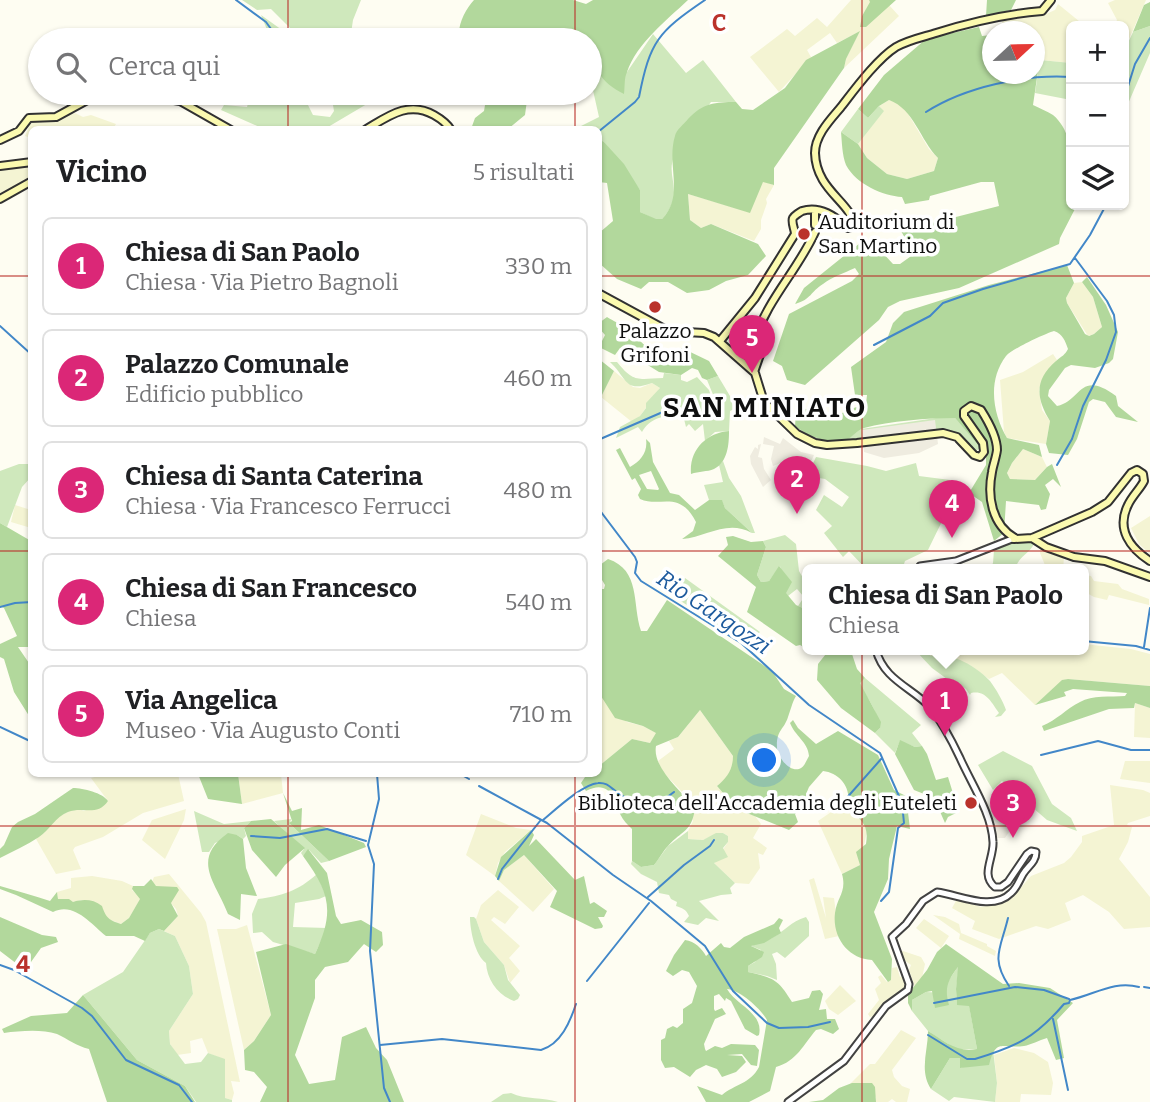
<!DOCTYPE html>
<html lang="it">
<head>
<meta charset="utf-8">
<style>
	body { margin:0; font-family:Bitter,serif; background:#f6f6f6; color:#202124 }
	.controls { position:absolute; right:21px; top:21px; display:grid; overflow:hidden; border-radius:10px; box-shadow:0 2px 5px #0004 }
	.controls button { width:63px; height:63px; display:grid; place-items:center; padding:0; border:0; border-bottom:2px solid #e0e0e0; background:#fff; color:#202124; font:35px sans-serif }
	.compass { position:absolute; left:982px; top:21px; width:63px; height:63px; border-radius:50%; background:#fff; box-shadow:0 2px 5px #0004; rotate:68deg }
	.you { position:absolute; left:765px; top:761px; width:24px; height:24px; margin:-18px; border:5px solid #fff; border-radius:50%; background:#1a73e8; box-shadow:0 0 0 10px #1a73e833 }
	.badge { display:grid; place-items:center; width:46px; height:46px; border-radius:50%; background:#db2777; color:#fff; font-size:23px; font-weight:700 }
	.pin { position:absolute; translate:-50% -58px; filter:drop-shadow(0 2px 4px #0008) }
	.pin::after { content:''; position:absolute; top:37px; width:24px; height:21px; background:inherit; clip-path:polygon(0 0,100% 0,50% 100%) }
	.popup { position:absolute; left:802px; top:564px; width:287px; height:91px; box-sizing:border-box; display:grid; place-content:center; border-radius:10px; background:#fff; filter:drop-shadow(0 2px 5px #0005); font-size:23px; white-space:nowrap; color:#757577 }
	.popup b { font-size:26px; color:#202124 }
	.popup::after { content:''; position:absolute; left:50%; top:100%; margin-left:-14px; border:14px solid transparent; border-top-color:#fff }
	.list { margin:0; padding:0; list-style:none }
	h2 { display:flex; justify-content:space-between; align-items:center; height:91px; margin:0; padding:0 28px; font-size:30px }
	h2 small { font-size:23px; font-weight:400; color:#757577 }
	.list li { display:grid; grid-template-columns:46px 1fr auto; gap:21px; align-items:center; box-sizing:border-box; height:98px; margin:0 14px 14px; padding:0 14px; border:2px solid #e0e0e0; border-radius:10px }
	.list b { display:block; font-size:26px; white-space:nowrap }
	.list p { margin:0; font-size:23px; white-space:nowrap; color:#757577 }
	.list em { font-size:23px; font-style:normal; color:#757577 }
	.icon { flex:none; width:38px; height:38px; fill:none; stroke:currentColor; stroke-width:2; stroke-linecap:round; stroke-linejoin:round }
	.map { position:relative; flex:none; width:1150px; height:1102px; overflow:hidden }
	.search { position:absolute; background:#fff; box-shadow:0 2px 5px #0004; left:28px; top:28px; width:574px; height:77px; display:flex; align-items:center; gap:18px; box-sizing:border-box; padding:0 24px; border-radius:38px; color:#757577; font-size:26px }
	.panel { position:absolute; background:#fff; box-shadow:0 2px 5px #0004; left:28px; top:126px; width:574px; height:651px; border-radius:10px }
	.map>svg:first-child { display:block }
</style>
</head>
<body>
<div class="map">
<svg width="1150" height="1102" viewBox="0 0 1150 1102">
	<rect width="100%" height="100%" fill="#fefdf2"/>
	<path fill="#f4f4d3" d="M851 0H869L871 2 862 16 861 27 889 5 899 16 844 68 846 59 859 32 837 43 830 33 807 50 811 57 779 92 750 57 787 29 795 36 817 18 827 27Z
		M1115 0H1146L1124 51V26H1114L1117 20 1108 3Z
		M1058 4 1085 26H1071V63L1040 60V50H1035L1034 32 1003 31 1002 20 1046 14 1055 10Z
		M889 100 898 103 907 112 929 149 938 158 934 171 907 179 887 174 867 158 858 144 883 111 879 106Z
		M75 113 83 117 91 115 116 124 113 129 32 130 31 138 25 136 30 124 37 120 52 121Z
		M31 164V178L0 197V170Z
		M763 181 774 185 766 199 767 203 761 220V229L754 241 711 224 701 228 690 220 688 194 749 212Z
		M1082 282 1093 297 1102 327 1094 334 1088 336 1067 303 1066 298 1074 283Z
		M1053 354 1057 360 1041 382 1039 390 1042 410 1050 421 1046 444 1007 438 1004 432 1000 380 1023 372Z
		M614 371 633 387 640 388 652 383 660 388 640 416 632 422 601 397Z
		M1023 449 1042 457 1047 467 1035 480 1010 479 1007 473 1012 463Z
		M15 505 31 510V528L11 522Z
		M1150 516V554L1139 544 1131 528Z
		M1041 545 1064 557 1063 570H1047L1040 553Z
		M1083 575 1091 576 1094 581 1118 584 1122 589 1149 599V605L1109 595 1107 600 1094 597 1083 591Z
		M1083 644 1131 649 1150 654V686L1068 679 1062 681 1035 705 1002 673 989 679 970 665 931 656 927 650H1083Z
		M598 693 627 722 643 726 657 733 650 743 632 739 599 766Z
		M1135 703 1150 708V738L1134 737Z
		M700 710 733 756V763L727 778 717 786 737 809 755 816 761 824 753 838 767 848 763 855 758 853 760 868 749 884 735 883 714 863 728 842V836L723 833 716 834 703 840 688 839V831L693 821 683 793 662 771 658 761 674 749 669 741 678 737Z
		M1125 761H1150V783L1120 779Z
		M133 774H178L184 801 143 813 103 837 75 847 73 850 81 869 56 874 36 839 59 816 70 811 78 809 84 811 108 801 91 778 102 775 127 776Z
		M238 774H281L283 793 242 804Z
		M1110 785 1143 790 1150 793V816L1128 823 1127 825 1132 827 1128 842 1119 859 1150 897V927L1124 929 1109 912 1083 895 1065 903 1071 920 1048 929 1036 926 999 939 972 929 975 921 952 908 957 899 981 907 1003 903 1012 898 1031 876 1064 863 1071 857 1082 842V836L1114 825Z
		M850 799 847 808 864 823 867 831 860 865 842 874 818 821Z
		M186 809 184 820 165 859 142 840 152 820Z
		M481 814 516 828 531 830 505 852 498 863 495 876 466 855Z
		M524 855 554 889 533 912 499 881 504 870Z
		M169 874 201 913 206 922 240 1082 231 1081 234 1093 232 1100 225 1098V1060L208 1053 202 1038 190 1041 191 1053 177 1055 170 1044 169 1031 193 994 189 966 175 936 164 931 178 916 176 909 152 882 154 877Z
		M92 876 122 881 133 886 132 890 141 898 129 918 121 924 108 919 104 915V911L81 900 73 902 58 899 57 892 71 888V878Z
		M814 878 826 918 823 897 834 898 839 936 825 939 809 880Z
		M498 890 519 907 505 924 494 917 491 920 520 946 509 958 520 971 510 983 504 965 484 942 476 919 481 905Z
		M933 915 945 917 959 924 961 933 987 944V946L996 951 995 956 959 939 960 934Z
		M924 919 949 936 941 948 916 928Z
		M247 925 271 1015 254 1041 244 1050 217 929H236Z
		M903 951 921 957 925 964 922 978 915 987 909 970 911 965 904 960 900 952Z
		M897 967 900 977 904 976 907 989 887 1002 877 1015 870 1017 868 1014 879 1000 875 989 881 983 878 977 881 975 887 982 891 980 892 968Z
		M840 985 856 1001 838 1015 829 1009 825 1001Z
		M901 1030 916 1038 892 1070 894 1077 902 1086 910 1089 907 1102H896L892 1099 888 1102H876V1097L850 1084 870 1064H875Z
		M1014 1048 1034 1053 1048 1062 1053 1083 1051 1095 1021 1094 1020 1102H995L997 1083 994 1055Z"/>
	<path fill="#cfe8bc" d="M242 0H361L353 20 350 40H302L271 9 257 10Z
		M261 15 282 30 289 40H269L270 37Z
		M1150 26V53L1124 113V51L1133 32Z
		M653 34 686 73 703 60 736 102H711C699 119 683 138 674 157 665 177 686 193 662 219L656 220 640 212V190L603 141 599 142 598 130H573L599 117 590 77V56L596 72H627Z
		M1040 60 1071 63V100L1035 93Z
		M251 93H279L278 98 282 93H297L307 103 313 115 330 117 334 111 333 105C345 102 355 93 367 93L372 101 328 127 320 129H264L221 110 224 105 247 107Z
		M879 106 884 111 858 144 841 132 858 109 868 118Z
		M610 362H617C634 383 638 379 663 378L664 373 681 375V380L687 382 697 377 709 390 717 414 719 409 707 380 718 376 730 396 734 409 730 411 729 431 715 432 705 441 703 424 695 431 689 424 686 427 684 419 678 414C663 416 650 418 642 432L638 427 616 438 620 427 640 416 646 408V403L660 388 652 383C624 393 628 379 610 362Z
		M936 418H955L979 445 980 448 975 452 965 443 938 431 853 441 846 440 861 429Z
		M816 457 867 466 886 471 916 463 919 476 950 480 951 503 928 550 905 561 902 570H867L849 551 843 557 824 533 832 526 816 510 824 495 842 507 849 497 825 479 807 476Z
		M723 461 729 478 741 496 755 533H752L725 508 722 501 709 500 704 485 723 482 719 465Z
		M19 464H31V477L22 487 7 527 0 523V471Z
		M785 535 796 544 799 571 807 585V610L798 606 804 597 797 589 788 596 785 593 780 566 769 581 761 582 757 575 766 547 763 541Z
		M1027 540 1035 542C1030 554 1018 556 1015 570H977V567L985 566V568L990 569 993 563 994 550 1017 541Z
		M685 578 760 632 747 644 673 596Z
		M915 650H926L931 656C947 649 979 668 990 681 996 689 1003 701 1006 710L1001 716 995 717 999 713C991 702 986 690 971 693L970 695 966 689 954 680 949 682 947 679 932 668Z
		M865 678 921 725 912 733 922 746 915 747 900 741 895 753 875 733 880 728C878 711 867 698 859 683Z
		M1003 751 1032 766 1052 804 1071 818 1077 831 1047 820 1002 781 993 790 978 765Z
		M194 811 224 824 251 821 244 828 246 836 243 839 237 835 215 843 209 852H202Z
		M291 819 290 824 329 861 321 863 309 850 303 856 301 853 304 849 274 821Z
		M688 831V839L703 840 716 833H723L728 836V842L723 848 728 857 714 863 735 883 730 888 732 894 721 895 699 901 719 921 706 918 698 925 684 922 689 916C686 909 682 908 676 906L677 902 671 899 669 895 659 893 657 882 641 874 631 864 632 861 641 867 654 865 668 846Z
		M317 874 326 896 319 899 295 903 293 927 327 928 315 954 273 942 262 932 253 933 252 914 258 899C282 896 298 891 317 874Z
		M470 917H474L476 919 484 942 504 965 508 980 520 995 518 999 514 1001C498 995 487 980 486 963 475 955 470 930 470 917Z
		M806 917 809 922V936L785 958 777 952 772 954 776 964 777 980 767 976 748 972V966L755 962 761 950 751 946C758 943 765 942 772 938 786 930 790 922 806 917Z
		M159 929 175 936 189 966 193 994 169 1031 170 1044 185 1064 201 1062 208 1053 225 1059V1098L232 1100V1102H196L185 1086 137 1060 83 995 123 972 150 933Z
		M959 965 956 989 957 1004 969 1005 977 1049H956L928 1031 912 1011V1000L926 992 945 993 947 983Z
		M993 1050 997 1083 995 1102 954 1097 949 1101 931 1089 950 1058H961V1068Z
		M511 1093C526 1100 543 1097 558 1102H491L503 1094Z"/>
	<path fill="#b2d89c" fill-rule="evenodd" d="M474 0H573L586 4 593 0H688C667 20 637 43 627 72 624 78 625 87 624 94 601 83 590 65 590 40H460C456 27 465 10 474 0Z
		M869 0H896L866 27H860L862 16 870 2Z
		M987 0H1016L1011 10 986 16Z
		M1150 2V26L1133 32 1144 5Z
		M979 27 982 36 992 35V74H1034L1035 50H1041L1033 105C1039 108 1047 111 1053 115 1078 136 1071 177 1071 205H1077L1060 238 1059 244 959 288 900 301 888 307 879 320 805 385 787 380 782 366 773 361 789 314 852 281 859 274 855 268C844 273 832 277 823 284 810 292 812 299 795 304L804 288 860 243 874 239 881 251 893 264H900L914 254 901 231 999 206 994 182H981L930 196 929 200 905 204 902 197C883 196 856 184 846 165 842 155 842 142 841 132L858 144 867 158 887 174 907 179 934 171 938 158C920 140 914 109 889 100L879 106 868 118 858 109 884 75 926 39Z
		M860 31 846 59 844 68 774 168V185L763 182 750 213 688 194 690 220 701 228 711 224 758 244 766 256 748 275 726 281 709 290 687 293 668 282H649L641 289 617 279 599 263V233L613 221 607 183 599 182V142L603 141 624 164 640 190V212L656 219H662C685 195 666 165 675 136 676 130 684 124 688 119 703 103 715 102 736 102L742 109 753 110 785 88 806 60Z
		M484 93H528L525 115 508 129H471L475 118 484 111 486 99Z
		M1067 265 1074 283 1066 298 1067 303 1085 334 1089 336 1094 334 1102 327 1093 297 1082 282 1087 277 1106 305 1118 332 1113 359 1109 363 1095 368 1071 365 1065 368 1049 390 1048 396 1057 406C1082 401 1079 369 1116 396L1118 406 1138 422 1116 417 1105 402 1093 399 1089 402 1077 439 1068 455 1049 453 1046 444 1050 421C1036 398 1034 380 1056 361 1062 356 1065 355 1068 349 1065 341 1063 334 1054 331 1044 334 1012 349 1006 356 987 381 993 414 1007 438L1039 445 1042 457 1023 449 1012 463 1007 473 1010 479 1035 480 1047 467 1052 464 1061 487 1053 479 1045 485 1050 494 1046 509 1041 510 1039 505 1006 501 1004 533 994 541 982 502 969 493 986 465V454L955 418C927 418 890 421 864 428 857 430 852 438 846 440 828 445 808 436 795 426L796 412 799 405C834 427 833 413 866 404L867 395H855L851 367 886 342 893 323 904 312 989 285Z
		M607 317C613 321 621 324 626 328 648 345 652 364 682 348L709 361 718 376 707 380 702 378 698 370 692 368 681 375 659 372 620 348 615 355 599 347 605 335 599 328V323Z
		M599 359 614 371 601 397H599Z
		M729 431C729 444 728 462 714 469 707 472 699 471 691 474 689 450 706 433 729 431Z
		M646 439 650 443 653 462 670 493 679 495 695 510 709 500H722L725 508 752 533C727 519 707 537 682 539L693 531 696 522C679 489 661 508 640 499L638 495 641 489 635 478 632 480 616 450 620 448 630 467C641 461 648 452 646 439ZM651 471 659 489 658 490 647 489 639 475Z
		M0 523 31 541V647H18L31 666V719L14 692 4 659 0 657V644L17 636 4 608 0 606Z
		M733 536 751 542 763 541 766 547 757 575 761 582 769 581 779 566 792 582 786 593 796 605 807 610V649L800 645 796 646 747 612 756 587 718 556 728 545 726 537Z
		M608 559C641 570 632 604 641 631H647L667 600 772 671 784 689 796 696C792 703 791 709 788 717 784 730 776 730 777 748 777 756 789 772 799 769 804 768 806 761 809 756 808 742 795 736 790 723L793 720 798 728 816 744 838 731 878 755 894 790 906 796 910 829 897 826 889 859 888 879 874 912 892 959 891 980 888 982 872 960C848 959 832 937 835 913 837 897 847 892 842 874L860 865 856 852 866 844C869 824 862 821 847 808 853 790 841 773 823 771L809 787 806 794 809 800 795 814 798 822 789 830 737 809 717 786C727 778 733 769 733 756L700 710 678 737 656 746C652 768 682 791 695 809 691 833 682 830 668 846 663 851 659 859 654 865L641 867 632 861V829C622 820 617 811 616 798 606 787 600 784 586 791L581 783 587 774H598L599 766 632 739 650 743 656 733 643 726 615 718 599 693V589H604L605 585 599 575 600 565Z
		M829 650 851 651 857 669 865 678 860 683 881 722 880 728 875 733 841 708 817 680 818 664Z
		M1068 679 1150 686V708L1135 703 1134 708 1109 709 1044 731 1042 726C1057 720 1066 709 1080 702 1092 695 1111 697 1125 696L1127 693 1073 689 1064 692 1066 696 1035 705 1062 680Z
		M900 740 915 747 922 746 927 754 936 780 948 777 956 803V813L948 817 945 823 934 798 914 790 895 754Z
		M198 774H238L242 804 208 799Z
		M73 788C83 788 103 793 108 801 97 817 83 806 68 812 55 817 50 830 39 837 27 845 13 851 0 858V849L4 845 12 827 18 822 35 814Z
		M283 793 292 811 302 808 301 830 319 825 364 843 366 847 329 861 289 823 292 821Z
		M271 819 305 848 285 865 276 877 252 850 244 828 251 821Z
		M531 830 534 835 529 846 536 839 575 880 584 876 590 904 594 902 607 911 604 917H598L603 926 602 928 595 929 550 907 557 891 524 855 504 870 499 881 495 876 501 857Z
		M228 833 237 835 243 839 246 868 257 896 241 894 240 920 228 914C216 882 190 860 228 833Z
		M308 849 327 873 336 916 341 924 361 920 382 932 383 945 376 952 364 944 348 962 325 967 315 980V998L295 1055 309 1084 335 1080 342 1037 366 1027 376 1048 387 1060 404 1102H260L267 1087 254 1072 245 1070 244 1050 254 1041 271 1015 256 952 286 944 315 954C335 911 330 893 303 856Z
		M151 879 156 886 177 887 179 890 171 903 178 916 164 931 159 929 150 933 145 941 134 936H106C92 925 74 901 53 912L16 895 0 889V886C17 891 35 896 50 901L57 892 58 899H69L73 902C83 899 93 899 102 906 106 918 109 920 121 924L129 918 140 899 132 889 133 886H144Z
		M0 917 42 935 56 937 58 942 41 948 31 962 24 965 17 964 0 951Z
		M779 918 783 920 779 928 781 933 764 943 751 946 764 952 762 957 748 966V972C774 978 778 979 792 1002L809 998 812 991 820 990 823 994 819 1010 826 1009 827 1019H835L839 1029 833 1034 821 1029 816 1030C803 1045 797 1061 776 1067L770 1091 749 1102H706L697 1086 722 1095C735 1084 750 1084 759 1067L767 1020C760 1008 740 990 727 989 736 1005 764 1013 759 1035L757 1036 745 1029 731 1001 726 998 725 1001 719 994 714 996V1009L715 1011 722 1008 726 1014 715 1019 704 1044 705 1049 706 1051 715 1046 722 1048 731 1044 755 1045 759 1050 757 1066 751 1065 742 1054 727 1055 742 1056 746 1062 736 1072 722 1077 717 1069 706 1065 696 1070 690 1077 674 1067 665 1068 661 1060V1040L665 1038 667 1029 673 1026 677 1028 683 1023V1009L692 1003 697 986 689 972 682 970 673 976 666 971 674 955 685 940C695 941 702 949 706 956L721 943 724 947 730 948 744 937 774 924Z
		M946 944 1003 984 1019 983 1050 988 1073 1003 1057 1020 1064 1058 1056 1060 1047 1038C1039 1040 1031 1045 1024 1046 1002 1049 996 1037 989 1065L960 1068V1058H950L931 1089C919 1071 928 1051 928 1031 945 1041 956 1053 977 1049L969 1006 957 1005 956 989 958 967C948 980 944 988 949 1005L935 1008 932 991 926 992 912 1000V1011L908 1003V994L927 970 937 952Z
		M83 995 137 1060 185 1086 195 1102H107L89 1049C76 1046 68 1039 57 1034 41 1029 20 1031 4 1033L2 1029 31 1016 67 1013Z
		M852 1083H872L875 1087 876 1102H809L823 1100 839 1088Z"/>
	<path fill="#efece0" d="M935 420 938 444 919 453 884 458 864 452 862 430Z
		M764 437 780 444 783 438 801 452 814 455 805 475 800 476 788 460 773 466 771 459 774 446 763 444Z
		M761 444 758 457 762 458 764 469 771 480 763 487 751 464 750 456 755 447 758 449V445Z
		M955 502 957 522 945 523 942 521 945 513Z
		M981 795 1011 829 1005 838H992L978 796Z"/>
	<g fill="none" stroke-linecap="round" stroke-linejoin="round">
		<path stroke="#4287c8" stroke-width="2" d="M236 0 266 22 279 40
			M1124 99 1135 64 1150 38
			M926 112C965 87 1025 74 1071 77
			M598 132 635 102 639 97C650 41 658 32 705 0
			M0 326 32 355
			M874 345 930 316 943 303 983 289 1070 264 1090 235 1106 205
			M598 440 672 408 700 411
			M1057 465 1072 439 1083 406 1106 360 1116 332 1114 315 1107 301 1075 258
			M598 508 635 557 637 562 635 573 641 581 741 643 809 705 880 753 902 803 904 823 898 828 889 892 881 901
			M0 607 15 603 32 602
			M1083 641 1136 646 1150 650
			M1144 647 1150 608
			M0 727 32 742
			M1041 755 1098 741 1131 750H1150
			M377 774 379 799 368 845 374 864 370 951 384 1088 390 1102
			M460 774 469 779
			M479 786 547 823 613 875 651 901 705 946 733 991 767 1023 779 1028 808 1027 830 1022
			M844 801 882 758
			M543 820C555 810 583 784 598 783 607 782 611 788 618 793 636 806 657 807 674 792
			M251 836 280 838 327 829 366 841
			M498 879 502 869 540 821
			M648 897 684 865 710 846 714 840
			M1008 918C1001 948 990 958 1009 986
			M0 965 14 970 82 1008 92 1016 126 1060 179 1085 192 1102
			M587 981 649 903
			M1144 987 1150 988
			M934 1003 1015 987 1044 990 1069 999
			M1053 1019 1068 1090
			M928 1035 967 1059H975C1017 1046 1035 1038 1064 1004L1069 1003 1070 1000C1094 995 1114 980 1139 987
			M380 1045 442 1039 541 1050C561 1044 570 1022 576 1004"/>
		<g stroke="#424242" stroke-width="9">
			<path id="tertiary" d="M917 570 920 566 956 561 1012 539
				M876 650C884 680 911 687 930 707 942 722 952 741 960 758 971 783 992 814 993 842 994 858 980 875 995 887H1001L1008 882 1027 854 1031 851 1036 852
				M788 1102 844 1061 886 1006 908 990 909 984 892 937 906 924 923 901 937 892C960 895 992 912 1011 893 1017 888 1019 881 1023 874 1028 866 1036 862 1036 852"/>
		</g>
		<g stroke="#313131" stroke-width="10">
			<path id="secondary" d="M132 93 180 101 231 130
				M365 130C387 117 408 100 434 115 441 119 447 123 451 130
				M0 140 19 131 29 118 56 117 89 99 113 93
				M0 166 32 162
				M0 199 32 181
				M815 210V225
				M598 293 668 331 704 333 714 337 755 373 764 402 797 434 815 443 827 445 857 443 943 433 957 437 974 455 980 457 984 452 983 443 964 416V411L971 406 981 410C988 421 997 437 997 450 996 458 993 465 992 472 987 497 992 525 1015 538
				M720 341 755 298 795 234C795 230 791 222 793 218 794 216 800 212 802 211 820 205 836 217 848 228L854 226C852 202 816 191 815 153 815 135 831 119 841 107 855 89 877 59 896 47 908 40 923 37 936 33 971 22 1006 14 1042 11L1051 0
				M754 372 763 346 755 340C766 301 798 270 815 232
				M1032 538 1046 547 1074 557 1105 561 1150 577
				M1014 539 1032 538 1092 512 1108 502 1131 473 1137 470 1143 474 1144 481C1140 489 1132 496 1128 505 1116 529 1130 548 1150 561"/>
		</g>
		<use href="#tertiary" stroke="#fff" stroke-width="5"/>
		<use href="#secondary" stroke="#fbfab0" stroke-width="6"/>
	</g>
	<path fill="none" stroke="#ba322c" stroke-width="2" stroke-opacity="0.55" d="M288 0V40M575 0V40M862 0V1102M288 93V130M575 93V130M0 276H32M598 276H1150M0 551H32M598 551H1150M288 774V1102M575 774V1102M0 826H1150"/>
	<g fill="#ba322c" stroke="#fff" stroke-width="2.5">
		<circle cx="804" cy="234" r="7"/>
		<circle cx="655" cy="307" r="7"/>
		<circle cx="971" cy="803" r="7"/>
	</g>
	<g text-anchor="middle" dominant-baseline="central" stroke-width="7" stroke-linejoin="round" paint-order="stroke">
		<g font-size="21" fill="#0f0f0f" stroke="#fff" text-anchor="start">
			<text x="818" y="222">Auditorium di<tspan x="818" dy="24">San Martino</tspan></text>
			<text x="655" y="331" text-anchor="middle">Palazzo<tspan x="655" dy="24">Grifoni</tspan></text>
			<text x="957" y="803" text-anchor="end">Biblioteca dell'Accademia degli Euteleti</text>
		</g>
		<g font-size="23" font-style="italic" fill="#1d5a9d" stroke="#fff">
			<text transform="translate(714 612) rotate(34)">Rio Gargozzi</text>
		</g>
		<g font-size="28" font-weight="bold" letter-spacing="2" fill="#0f0f0f" stroke="#fff">
			<text x="765" y="407">SAN MINIATO</text>
		</g>
	</g>
	<g font-size="23" text-anchor="middle" font-weight="bold" fill="#ba322c" stroke="#fff" stroke-width="7" stroke-linejoin="round" paint-order="stroke">
		<text x="719" y="31">C</text>
		<text x="23" y="972">4</text>
	</g>
</svg>
<div class="controls">
<button>+</button>
<button>−</button>
<button><svg class="icon" aria-label="layers" viewBox="0 0 24 24"><path d="M12 4l9 5-9 5-9-5zM3 14l9 5 9-5"/></svg></button>
</div>
<svg class="compass" viewBox="-18 -18 36 36"><path d="M0-13l5 13h-10z" fill="#e53935"/><path d="M0 13l5-13h-10z" fill="#757577"/></svg>
<div class="you"></div>
<div class="pin badge" style="left:945px;top:736px">1</div>
<div class="popup"><b>Chiesa di San Paolo</b>Chiesa</div>
<div class="pin badge" style="left:797px;top:514px">2</div>
<div class="pin badge" style="left:1013px;top:838px">3</div>
<div class="pin badge" style="left:952px;top:538px">4</div>
<div class="pin badge" style="left:752px;top:373px">5</div>
<div class="search"><svg class="icon" aria-label="search" viewBox="0 0 24 24"><circle cx="10" cy="10" r="6"/><path d="M15 15l6 6"/></svg>Cerca qui</div>
<section class="panel">
<h2>Vicino<small>5 risultati</small></h2>
<ul class="list">
<li><span class="badge">1</span><div><b>Chiesa di San Paolo</b><p>Chiesa · Via Pietro Bagnoli</p></div><em>330 m</em></li>
<li><span class="badge">2</span><div><b>Palazzo Comunale</b><p>Edificio pubblico</p></div><em>460 m</em></li>
<li><span class="badge">3</span><div><b>Chiesa di Santa Caterina</b><p>Chiesa · Via Francesco Ferrucci</p></div><em>480 m</em></li>
<li><span class="badge">4</span><div><b>Chiesa di San Francesco</b><p>Chiesa</p></div><em>540 m</em></li>
<li><span class="badge">5</span><div><b>Via Angelica</b><p>Museo · Via Augusto Conti</p></div><em>710 m</em></li>
</ul>
</section>
</div>
</body>
</html>
